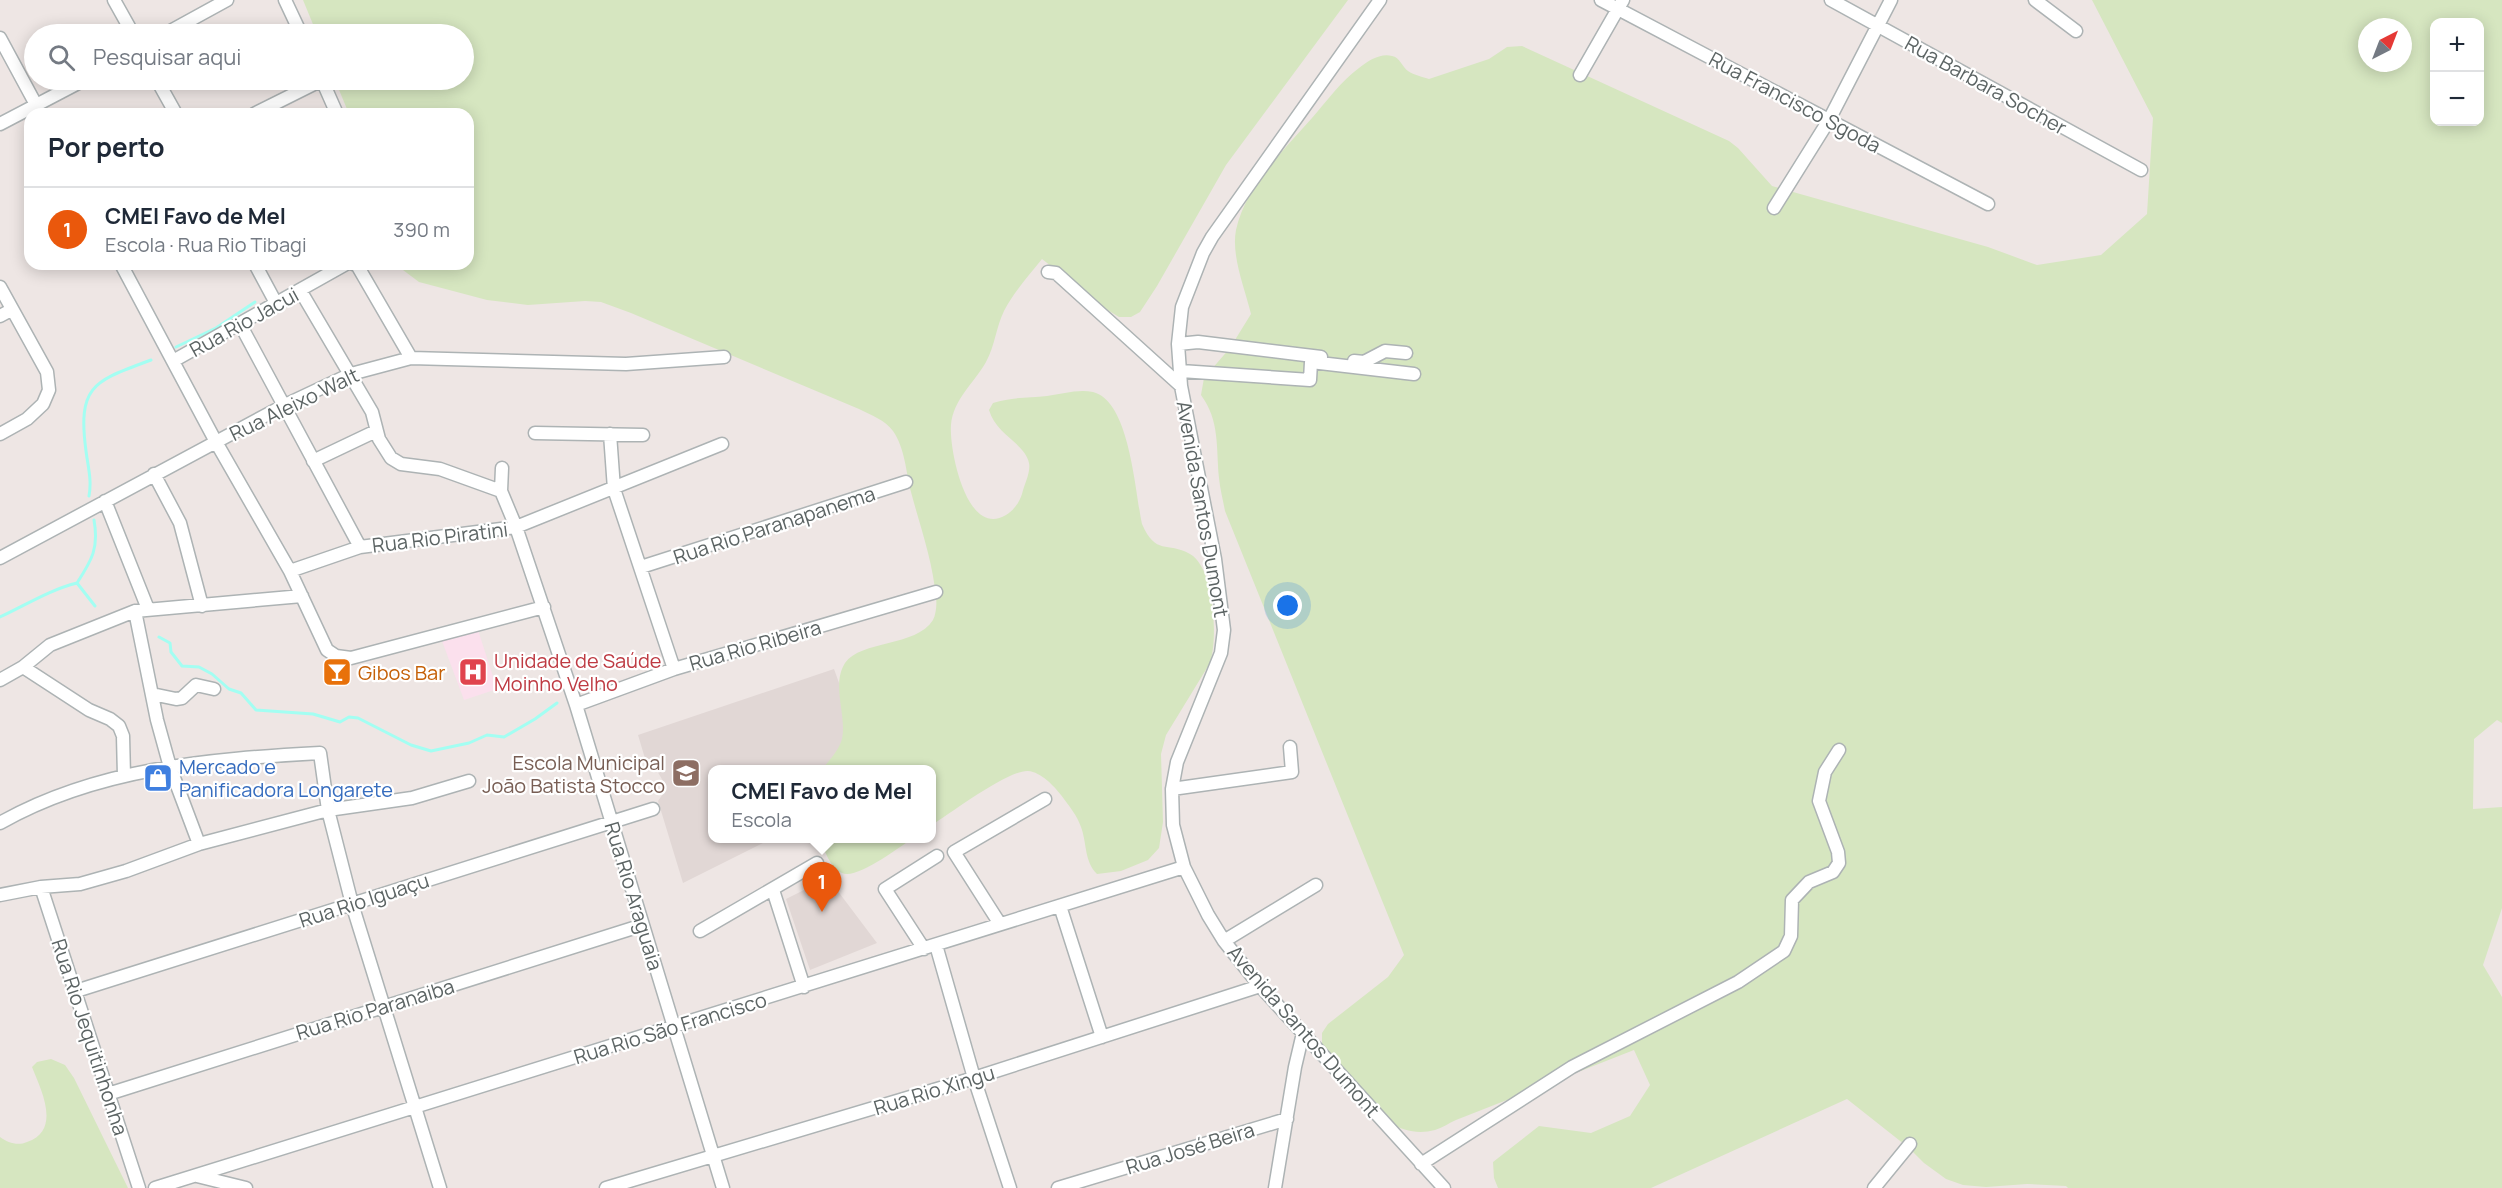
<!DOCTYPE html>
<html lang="pt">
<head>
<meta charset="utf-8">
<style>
	body { margin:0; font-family:Manrope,sans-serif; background:#f6f6f7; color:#1f2937 }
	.controls { position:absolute; right:18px; top:18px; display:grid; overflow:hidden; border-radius:12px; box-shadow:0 3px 15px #0003 }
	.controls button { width:54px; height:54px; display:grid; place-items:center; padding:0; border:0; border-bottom:2px solid #e0e1e3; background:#fff; color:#1f2937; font:30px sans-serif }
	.compass { position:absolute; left:2358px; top:18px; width:54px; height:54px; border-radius:50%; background:#fff; box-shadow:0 3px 15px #0003; rotate:42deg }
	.you { position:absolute; left:1288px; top:606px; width:21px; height:21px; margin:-15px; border:4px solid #fff; border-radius:50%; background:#1a73e8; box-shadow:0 0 0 9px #1a73e833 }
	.badge { display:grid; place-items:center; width:39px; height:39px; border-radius:50%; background:#ea580c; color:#fff; font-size:20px; font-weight:700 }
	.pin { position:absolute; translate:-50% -50px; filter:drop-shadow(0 2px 3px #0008) }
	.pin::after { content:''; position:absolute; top:32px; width:21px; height:18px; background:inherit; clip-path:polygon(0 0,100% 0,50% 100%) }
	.popup { position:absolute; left:708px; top:765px; width:228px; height:78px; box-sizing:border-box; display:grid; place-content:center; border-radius:12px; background:#fff; filter:drop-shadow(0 2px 4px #0005); font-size:20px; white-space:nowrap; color:#747a83 }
	.popup b { font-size:22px; color:#1f2937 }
	.popup::after { content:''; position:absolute; left:50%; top:100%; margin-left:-12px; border:12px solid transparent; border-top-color:#fff }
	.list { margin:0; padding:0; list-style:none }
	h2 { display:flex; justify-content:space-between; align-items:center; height:78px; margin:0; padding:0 24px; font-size:26px }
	h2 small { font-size:20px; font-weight:400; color:#747a83 }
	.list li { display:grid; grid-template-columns:39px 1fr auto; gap:18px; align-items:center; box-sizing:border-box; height:84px; padding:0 24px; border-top:2px solid #e0e1e3 }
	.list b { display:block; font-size:22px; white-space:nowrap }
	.list p { margin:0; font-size:20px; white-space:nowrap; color:#747a83 }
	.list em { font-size:20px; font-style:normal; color:#747a83 }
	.icon { flex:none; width:33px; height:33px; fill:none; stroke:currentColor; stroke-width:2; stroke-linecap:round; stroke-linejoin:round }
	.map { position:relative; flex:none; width:2502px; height:1188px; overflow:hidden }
	.search { position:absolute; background:#fff; box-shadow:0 3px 15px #0003; left:24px; top:24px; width:450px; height:66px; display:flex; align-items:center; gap:15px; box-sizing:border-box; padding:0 21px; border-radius:33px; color:#747a83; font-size:22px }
	.panel { position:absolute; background:#fff; box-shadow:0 3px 15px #0003; left:24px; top:108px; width:450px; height:162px; border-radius:18px }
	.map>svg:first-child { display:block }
</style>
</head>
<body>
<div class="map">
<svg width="2502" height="1188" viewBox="0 0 2502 1188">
	<rect width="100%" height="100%" fill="#eee6e4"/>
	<path fill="#e1d7d5" d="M834 669 864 752 818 769 712 770V838L771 839 683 883 658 801 663 794V781L656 769 647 765 638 735Z
		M828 878 877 943 810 970 786 899Z"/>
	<path fill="#fbe0ed" d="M478 630 497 689 464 700 442 641Z"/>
	<path fill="#d6e6c0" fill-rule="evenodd" d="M303 0H1348L1226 165 1157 286 1140 312 1131 317H1119L1106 309 1042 259C1029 275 1014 292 1004 311 996 327 995 346 986 362 974 383 953 400 951 425 949 450 967 539 1006 515 1014 510 1019 503 1022 494 1024 485 1031 472 1029 463 1025 443 996 435 989 410L993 403C1011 397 1028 398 1047 396 1062 394 1078 389 1093 392 1130 401 1135 492 1142 524 1156 556 1167 541 1190 554 1215 568 1218 639 1210 663L1166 735 1161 754 1163 822 1159 848 1148 860 1121 871 1097 874C1084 861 1087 843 1081 827 1077 815 1069 806 1061 795 1054 786 1041 772 1028 771 1008 770 951 813 932 825V770L822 769C829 761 839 750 842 739 847 715 831 685 845 663 861 640 916 647 933 620 936 614 937 604 936 598 933 562 920 526 911 492 906 472 905 448 893 431 885 420 871 415 859 409L631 313 601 302 585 301 528 305 487 300 419 282 395 264H468V114H349L335 80H464V34H317Z
		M2092 0H2502V723L2497 720 2474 739 2473 809 2502 807V908L2483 965 2502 997V1188H2068L2066 1186 2027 1184 1986 1187 1963 1185 1946 1179 1924 1163 1909 1148 1847 1099 1651 1188H1498L1494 1178 1493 1162 1539 1126 1591 1133 1630 1116 1650 1085 1634 1050 1456 1120C1449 1123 1442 1128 1435 1130 1384 1144 1348 1080 1322 1046V1033L1328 1024 1388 977 1404 955 1225 511C1223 500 1220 489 1219 478 1216 447 1220 421 1201 395L1204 378 1230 348 1251 314C1245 289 1231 256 1236 230 1245 187 1284 150 1312 118 1327 101 1341 81 1359 68 1368 61 1380 53 1392 56 1400 57 1402 67 1408 71 1414 75 1423 77 1429 79L1489 59 1507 47 1522 46 1729 141 1738 148 1772 186 1988 247 2037 265 2101 255 2147 214 2153 118ZM2434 22H2480V122H2434ZM2367 27H2403V63H2367Z
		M820 839H912C899 847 857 880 842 873 830 868 824 849 820 839Z
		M51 1059 65 1065 74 1078 128 1188H0V1137C8 1143 18 1146 27 1142 62 1130 41 1090 32 1067L37 1062Z"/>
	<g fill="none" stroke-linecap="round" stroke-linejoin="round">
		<path stroke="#a3fef2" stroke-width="3" d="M176 347 216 328 255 302
			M89 496C92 480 88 467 86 451 77 384 95 381 151 360
			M77 583 95 606
			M0 617C26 605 49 590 77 583 92 560 99 548 94 520
			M159 637 170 643 171 652 182 666 199 667 212 674 229 689 241 693 256 710 313 714 340 722 349 717 358 718 411 745 431 751 469 743 487 735 504 737 535 719 557 703"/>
		<g stroke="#adb3b4" stroke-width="15">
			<path id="minor" d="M114 0 133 34
				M285 0 301 34
				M1380 0 1212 237 1203 253 1182 307 1178 344 1181 386 1215 559 1224 630 1221 653 1177 762 1172 789 1173 825 1184 867 1208 915 1224 941 1260 986 1444 1188
				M1601 0 1988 204
				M1831 0 2141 170
				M2035 0 2076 31
				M165 34 227 0
				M0 38 41 114
				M1580 75 1623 0
				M157 80 176 114
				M322 80 337 114
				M254 114 322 80
				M0 124 84 80
				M1774 208 1829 120 1891 0
				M121 264 216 442 290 571 327 650 336 656 351 658 544 607
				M255 264 277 305
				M353 264 357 265 411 358
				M1048 272 1056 273 1181 386
				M0 287 47 372 49 390 43 404 27 419 0 434
				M300 290 372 412 379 439 391 458 401 464 440 469 501 491
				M0 316 11 310
				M240 324 360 547
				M1178 344 1198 342 1321 357
				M173 361 346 264
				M1354 361 1364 362 1385 351 1406 353
				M1181 371 1310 380 1311 362 1414 374
				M535 433 643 435
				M610 434 614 489 674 669
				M313 461 376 431
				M502 468 501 491 516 527 576 705 723 1188
				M154 474 180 523 202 606
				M105 501 148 609
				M0 558 283 406 351 374 411 358 626 364 724 357
				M641 567 906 482
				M290 571 360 547 516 527 722 444
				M135 611 157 720 170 767 199 844
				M23 667 89 710 110 719 119 726 123 736 124 776
				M0 680 23 667 50 645 135 611 302 596
				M152 694 176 699 182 698 196 685 214 689
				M576 705 674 669 936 592
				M1172 789 1292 772 1290 747
				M0 823C97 768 210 759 320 753L328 810 352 904 440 1188
				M41 887 139 1188
				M773 890 804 987
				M0 895 41 887 80 884 126 871 199 844 328 810 412 798 469 781
				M1060 906 1102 1037
				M1000 924 954 852 1045 799
				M700 931 817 863
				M1224 941 1316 885
				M936 945 974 1078 1010 1188
				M924 949 885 889 937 856
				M76 991 653 809
				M108 1094 643 925
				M1421 1164 1572 1067 1738 982 1784 951 1791 936 1792 900 1809 882 1833 872 1839 863 1838 852 1819 801 1825 772 1839 750
				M197 1176 246 1188
				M155 1188 1184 867
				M606 1188 974 1078 1260 986
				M1058 1188 1287 1119
				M1275 1188 1295 1067 1303 1033
				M1874 1188 1910 1144"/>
		</g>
		<use href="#minor" stroke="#fff" stroke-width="12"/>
	</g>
	<defs>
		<g id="bar-square" transform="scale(1.5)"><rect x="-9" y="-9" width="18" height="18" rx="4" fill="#e8710a" stroke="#fff"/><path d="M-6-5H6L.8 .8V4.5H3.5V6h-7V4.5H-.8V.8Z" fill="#fff"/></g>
		<g id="hospital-square" transform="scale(1.5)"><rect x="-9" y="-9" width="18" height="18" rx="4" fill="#e0444e" stroke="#fff"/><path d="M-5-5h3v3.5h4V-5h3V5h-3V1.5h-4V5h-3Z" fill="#fff"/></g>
		<g id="school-square" transform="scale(1.5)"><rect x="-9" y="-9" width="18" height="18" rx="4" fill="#8d6e63" stroke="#fff"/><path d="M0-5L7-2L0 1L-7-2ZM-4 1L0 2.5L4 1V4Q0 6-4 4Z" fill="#fff"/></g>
		<g id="shop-square" transform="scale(1.5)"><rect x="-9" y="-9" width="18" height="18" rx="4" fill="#3f7fe0" stroke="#fff"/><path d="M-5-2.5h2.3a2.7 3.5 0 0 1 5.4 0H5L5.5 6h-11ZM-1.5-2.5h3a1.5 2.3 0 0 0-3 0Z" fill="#fff"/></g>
	</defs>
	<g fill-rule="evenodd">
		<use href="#bar-square" x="337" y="672"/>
		<use href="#hospital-square" x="473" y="672"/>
		<use href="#school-square" x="686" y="773"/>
		<use href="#shop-square" x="158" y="778"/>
	</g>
	<g text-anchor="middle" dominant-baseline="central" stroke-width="4.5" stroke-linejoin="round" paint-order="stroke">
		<g font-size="20" fill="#5c6464" stroke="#fff">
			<text transform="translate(1986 85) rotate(29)">Rua Barbara Socher</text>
			<text transform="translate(1795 102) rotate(28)">Rua Francisco Sgoda</text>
			<text transform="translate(244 322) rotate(-29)">Rua Rio Jacui</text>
			<text transform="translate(294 404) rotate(-26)">Rua Aleixo Walt</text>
			<text transform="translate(1203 509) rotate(80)">Avenida Santos Dumont</text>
			<text transform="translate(774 525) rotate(-18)">Rua Rio Paranapanema</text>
			<text transform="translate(440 537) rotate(-7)">Rua Rio Piratini</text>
			<text transform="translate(755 645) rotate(-16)">Rua Rio Ribeira</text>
			<text transform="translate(634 896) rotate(73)">Rua Rio Araguaia</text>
			<text transform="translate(364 900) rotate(-18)">Rua Rio Iguaçu</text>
			<text transform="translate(375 1009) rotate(-17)">Rua Rio Paranaiba</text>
			<text transform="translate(670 1028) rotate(-17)">Rua Rio São Francisco</text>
			<text transform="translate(1304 1031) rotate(49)">Avenida Santos Dumont</text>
			<text transform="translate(90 1037) rotate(72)">Rua Rio Jequitinhonha</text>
			<text transform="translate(934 1090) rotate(-17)">Rua Rio Xingu</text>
			<text transform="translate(1190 1148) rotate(-17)">Rua José Beira</text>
		</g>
		<g font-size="20" fill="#be3a42" stroke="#fff" text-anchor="start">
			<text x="494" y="660">Unidade de Saúde<tspan x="494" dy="23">Moinho Velho</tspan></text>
		</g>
		<g font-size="20" fill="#c56008" stroke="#fff" text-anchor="start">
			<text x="358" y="672">Gibos Bar</text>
		</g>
		<g font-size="20" fill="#785e54" stroke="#fff" text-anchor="end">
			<text x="665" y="762">Escola Municipal<tspan x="665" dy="23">João Batista Stocco</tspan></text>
		</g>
		<g font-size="20" fill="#366cbe" stroke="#fff" text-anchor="start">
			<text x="179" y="766">Mercado e<tspan x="179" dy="23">Panificadora Longarete</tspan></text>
		</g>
	</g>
</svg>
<div class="controls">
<button>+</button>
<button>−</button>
</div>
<svg class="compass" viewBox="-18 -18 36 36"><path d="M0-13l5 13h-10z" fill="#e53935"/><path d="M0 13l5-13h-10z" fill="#747a83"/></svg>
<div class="you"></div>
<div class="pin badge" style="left:822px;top:912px">1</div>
<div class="popup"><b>CMEI Favo de Mel</b>Escola</div>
<div class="search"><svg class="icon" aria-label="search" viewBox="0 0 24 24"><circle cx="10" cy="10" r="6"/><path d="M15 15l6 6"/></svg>Pesquisar aqui</div>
<section class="panel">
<h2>Por perto<small></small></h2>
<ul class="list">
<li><span class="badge">1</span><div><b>CMEI Favo de Mel</b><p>Escola · Rua Rio Tibagi</p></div><em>390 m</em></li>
</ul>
</section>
</div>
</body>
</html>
